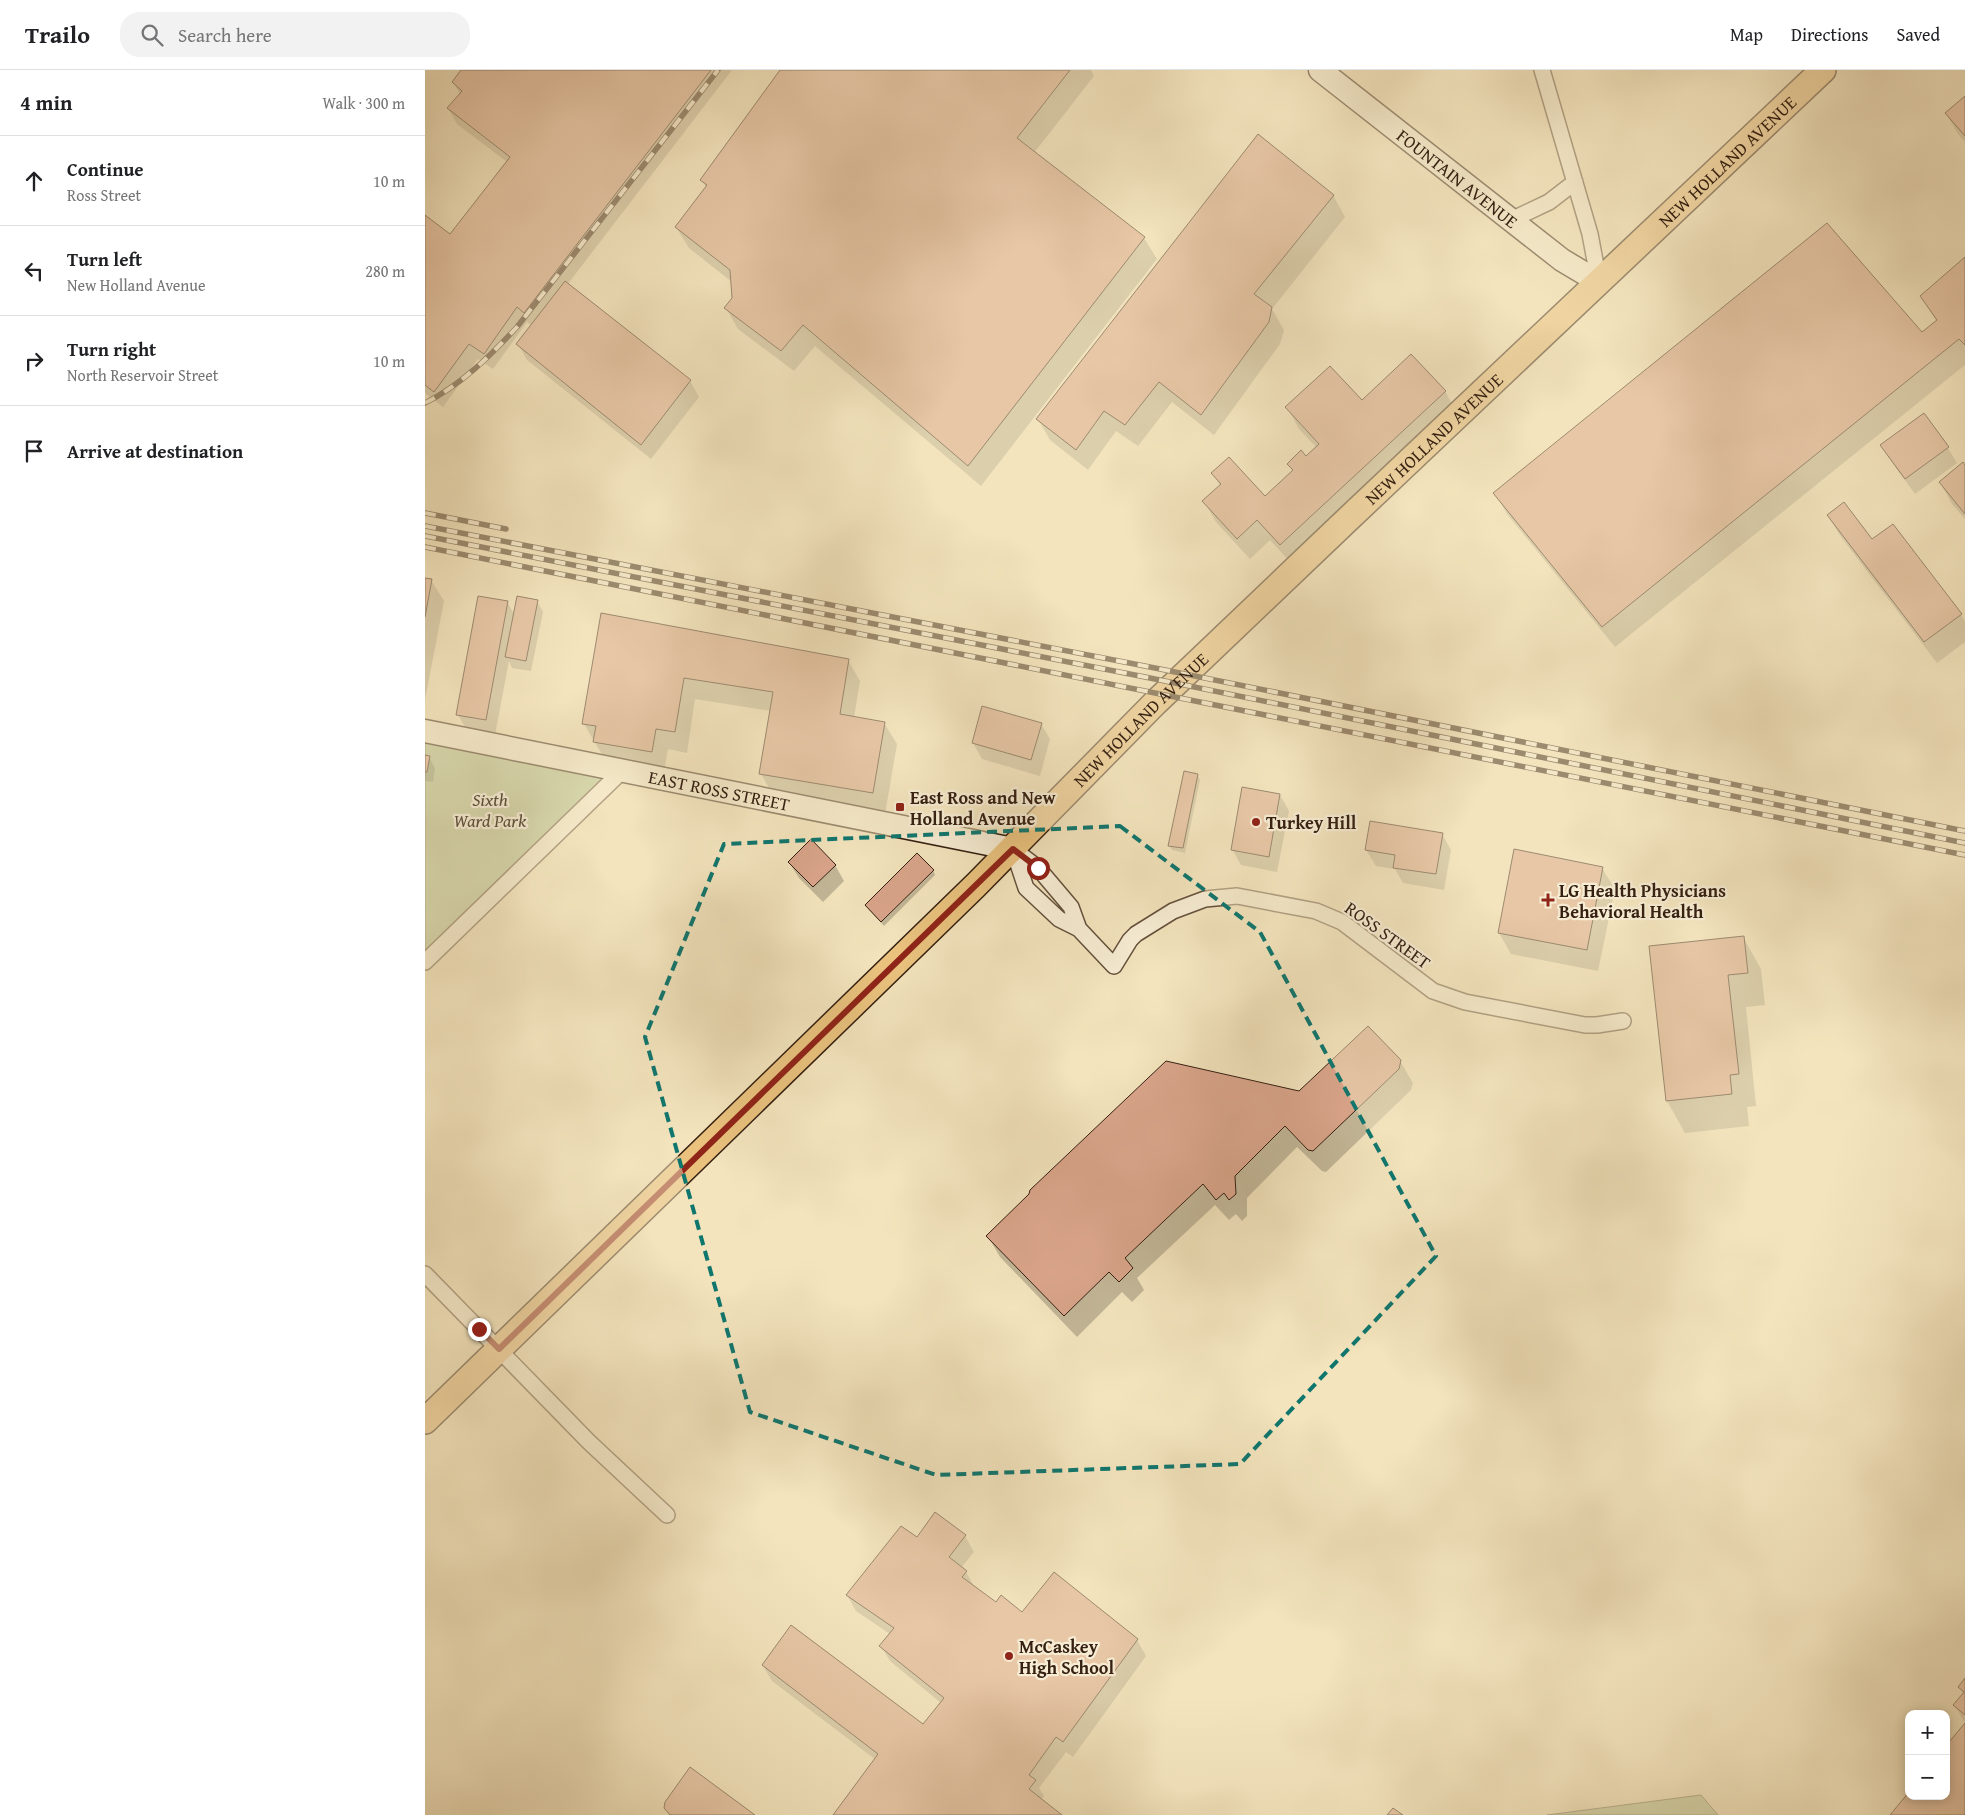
<!DOCTYPE html>
<html lang="en">
<head>
<meta charset="utf-8">
<style>
	body { margin:0; font-family:"Gentium Book Plus",serif; background:#f2f2f2; color:#202124 }
	.controls { position:absolute; right:15px; bottom:15px; display:grid; overflow:hidden; border-radius:10px; box-shadow:0 2px 12px #0003 }
	.controls button { width:45px; height:45px; display:grid; place-items:center; padding:0; border:0; border-bottom:1px solid #e0e0e0; background:#fff; color:#202124; font:25px sans-serif }
	.stop { position:absolute; width:15px; height:15px; margin:-11px; border:4px solid #8f2418; border-radius:50%; background:#fff }
	.stop.end { background:#8f2418; border-color:#fff; box-shadow:0 1px 5px #0008 }
	.list { margin:0; padding:0; list-style:none }
	h2 { display:flex; justify-content:space-between; align-items:center; height:65px; margin:0; padding:0 20px; font-size:21px }
	h2 small { font-size:16px; font-weight:400; color:#757577 }
	.list li { display:grid; grid-template-columns:32px 1fr auto; gap:15px; align-items:center; box-sizing:border-box; height:90px; padding:0 20px; border-top:1px solid #e0e0e0 }
	.list b { display:block; font-size:19px; white-space:nowrap }
	.list p { margin:0; font-size:16px; white-space:nowrap; color:#757577 }
	.list em { font-size:16px; font-style:normal; color:#757577 }
	.icon { flex:none; width:28px; height:28px; fill:none; stroke:currentColor; stroke-width:2; stroke-linecap:round; stroke-linejoin:round }
	.map { position:relative; flex:none; width:1540px; height:1745px; overflow:hidden }
	header { display:flex; align-items:center; gap:30px; box-sizing:border-box; height:70px; padding:0 25px; background:#fff; border-bottom:1px solid #e0e0e0 }
	header strong { font-size:24px }
	nav { display:flex; gap:28px; margin-inline-start:auto; font-size:18px }
	.search { width:350px; height:45px; background:#f2f2f2; display:flex; align-items:center; gap:12px; box-sizing:border-box; padding:0 18px; border-radius:20px; color:#757577; font-size:19px }
	main { display:flex }
	aside { flex:1; background:#fff }
	.map>svg:first-child { display:block }
</style>
</head>
<body>
<header>
<strong>Trailo</strong>
<div class="search"><svg class="icon" aria-label="search" viewBox="0 0 24 24"><circle cx="10" cy="10" r="6"/><path d="M15 15l6 6"/></svg>Search here</div>
<nav><a>Map</a><a>Directions</a><a>Saved</a></nav>
</header>
<main>
<aside>
<h2>4 min<small>Walk · 300 m</small></h2>
<ul class="list">
<li><svg class="icon" aria-label="ahead" viewBox="0 0 24 24"><path d="M12 20V5M6 11l6-6 6 6"/></svg><div><b>Continue</b><p>Ross Street</p></div><em>10 m</em></li>
<li><svg class="icon" aria-label="left" viewBox="0 0 24 24"><path d="M17 20v-9H6M10 6l-5 5 5 5"/></svg><div><b>Turn left</b><p>New Holland Avenue</p></div><em>280 m</em></li>
<li><svg class="icon" aria-label="right" viewBox="0 0 24 24"><path d="M7 20v-9h11M14 6l5 5-5 5"/></svg><div><b>Turn right</b><p>North Reservoir Street</p></div><em>10 m</em></li>
<li><svg class="icon" aria-label="arrive" viewBox="0 0 24 24"><path d="M6 21V4h12l-3 4 3 4H6"/></svg><div><b>Arrive at destination</b></div></li>
</ul>
</aside>
<div class="map">
<svg width="1540" height="1745" viewBox="0 0 1540 1745">
	<rect width="100%" height="100%" fill="#f3e4bd"/>
	<filter id="stains"><feTurbulence type="fractalNoise" baseFrequency=".004" numOctaves="4"/><feColorMatrix values="0 0 0 0 .2 0 0 0 0 .09 0 0 0 0 .02 0 0 0 .5 -.17"/></filter>
	<radialGradient id="worn" r=".72"><stop offset=".6" stop-color="#630" stop-opacity="0"/><stop offset="1" stop-color="#630" stop-opacity=".3"/></radialGradient>
	<path fill="#b6c595" stroke="#757253" d="M0 661 197 701 0 892Z
		M1276 1725 1293 1745H1122Z"/>
	<path fill="#0003" d="M37 0H307L142 215 265 311 274 327 226 389 102 290 93 274 107 256 102 252 68 299 53 289 18 337 0 323V147L25 165 82 92 32 54 23 38 35 24 28 12Z
		M357 0H666L669 6 609 83 719 168 732 189 556 416 390 276 369 301 313 259 301 238 308 228 307 212 264 178 251 157 281 118 277 110Z
		M1540 28V72L1533 64 1521 43Z
		M908 125 920 147 847 239 859 260 855 274 789 365 747 332 713 376 691 361 663 400 625 370 613 349Z
		M1540 189V295L1190 577 1082 444 1070 423 1497 263 1512 252 1496 226Z
		M1020 321 1032 343 868 495 845 470 825 489 791 452 779 431 795 416 788 403 840 428 868 402 864 394 881 388 892 378 874 359 862 337 937 332Z
		M1456 376 1523 378 1532 393 1490 424 1466 391Z
		M1540 397V449L1527 434 1515 412Z
		M1403 446 1447 471 1536 544 1540 552V572L1512 593 1416 467Z
		M0 509 6 510 19 531 0 630Z
		M112 531 118 542 106 601 87 598 84 591 70 665 42 660 33 645 82 532 90 545Z
		M177 544 423 590 435 611 429 648 459 653 472 674 460 744 348 725 336 704 346 641 270 629 262 683 243 679 239 702 182 693 159 654Z
		M616 654 625 669 615 706 557 689 548 673Z
		M0 687H4L10 698 8 712 0 711Z
		M772 705 775 710 760 783 747 780 744 775Z
		M855 725 864 741 852 802 816 795 807 779Z
		M1017 764 1026 780 1019 820 978 813 970 799 951 796 941 780Z
		M364 792 410 795 419 811 398 832 374 808Z
		M1177 798 1190 819 1173 901 1086 884 1074 863Z
		M508 800 510 805 459 856 444 840 441 836Z
		M1318 867 1336 899 1340 935 1321 937 1331 1036 1322 1037 1324 1056 1260 1063 1242 1031Z
		M975 991 988 1013 986 1020 901 1102 897 1101 872 1077 822 1128V1146L817 1151 811 1144 804 1150 790 1135 712 1208 719 1220 707 1232 697 1222 652 1267 575 1187 563 1166 874 1023Z
		M540 1466 549 1482 536 1498 541 1502 550 1518 571 1534 597 1543 629 1504 712 1570 721 1586 648 1687 641 1682 614 1718 619 1726 616 1730 635 1745H410L451 1690 347 1611 338 1596 498 1656 516 1633 465 1591 456 1576 465 1564 431 1541 422 1525 492 1468Z
		M1540 1610V1653L1530 1636 1539 1625 1534 1617Z"/>
	<path fill="#daa58b" stroke="#341f11" d="M36 0H286L99 243 92 237 59 284 44 274 9 322 0 315V145L25 164 85 87 22 38 37 21 27 12Z
		M355 0H645L592 68 720 167 543 396 378 255 356 281 299 238 307 228 305 200 250 157 282 115 275 110Z
		M1540 26V66L1520 43Z
		M833 64 909 125 829 224 847 237 844 252 776 345 734 312 700 355 679 341 651 380 611 349Z
		M1402 153 1497 262 1512 250 1495 226 1540 187V275L1534 269 1177 557 1068 423Z
		M140 211 266 310 216 375 91 274Z
		M986 284 1021 321 855 475 832 450 812 469 777 431 796 414 786 403 804 387 840 426 868 400 862 394 876 380 881 386 894 374 860 337 905 296 937 330Z
		M1499 343 1524 377 1480 409 1455 375Z
		M1538 392 1540 395V444L1514 412Z
		M1419 432 1447 469 1468 454 1537 544 1499 572 1402 445Z
		M0 508 7 509 0 547Z
		M53 526 83 531 61 650 31 645Z
		M92 526 113 530 101 591 80 587Z
		M176 543 424 589 415 644 460 652 448 723 334 704 348 622 259 608 250 662 231 659 227 682 168 672 171 656 157 654Z
		M557 636 617 653 606 690 547 673Z
		M0 685 5 686 2 702H0Z
		M759 701 773 704 758 778 743 776Z
		M817 717 855 724 844 787 806 780Z
		M945 751 1018 763 1011 804 968 798 970 785 940 780Z
		M386 769 411 795 388 817 363 792Z
		M1089 779 1178 797 1162 880 1073 863Z
		M492 783 509 800 456 852 440 835Z
		M1319 866 1323 903 1303 905 1314 1004 1305 1005 1307 1024 1241 1031 1224 876Z
		M943 956 976 990 974 999 888 1081 883 1080 860 1056 810 1106 811 1124 804 1130 799 1123 791 1130 778 1114 700 1188 708 1198 694 1212 684 1202 639 1246 561 1166 604 1124 605 1120 741 991 874 1021Z
		M510 1442 541 1465 524 1487 542 1501 537 1507 571 1532 576 1525 597 1542 629 1502 713 1569 638 1672 631 1667 604 1705 611 1710 604 1719 637 1745H408L453 1684 337 1595 366 1555 498 1654 519 1628 454 1576 469 1558 421 1525 476 1456 492 1467Z
		M1540 1608V1645L1528 1635 1539 1622 1533 1617Z
		M1540 1653V1745H1465L1484 1722V1726H1521V1670L1524 1672Z
		M265 1697 330 1745H245L239 1738 240 1732Z
		M968 1738 978 1745H962Z"/>
	<g fill="none" stroke-linecap="round" stroke-linejoin="round">
		<g stroke="#64503c" stroke-width="18">
			<path id="street" d="M1117 0 1165 164 1174 212
				M1086 150 1124 132 1150 112
				M588 779 601 818 634 849 654 859 689 896 705 870 711 864 748 841 780 829 812 826 891 841 917 852 1008 921 1040 932 1160 955H1172L1198 951
				M588 779 613 798 646 837 654 859
				M0 892 197 701
				M0 1204 164 1372 242 1445"/>
		</g>
		<g stroke="#341f11" stroke-width="25">
			<g id="secondary">
				<path id="s1" d="M895 0 1137 190 1174 212"/>
				<path id="s2" d="M0 661 588 779"/>
			</g>
		</g>
		<g stroke="#341f11" stroke-width="28">
			<g id="primary">
				<path id="s3" d="M0 1351 551 815 730 633 922 450 1398 0"/>
			</g>
		</g>
		<use href="#street" stroke="#f7edd4" stroke-width="15"/>
		<use href="#secondary" stroke="#f7edd4" stroke-width="22"/>
		<use href="#primary" stroke="#eac27e" stroke-width="25"/>
		<g stroke="#341f11" stroke-width="5.5">
			<path id="rail" d="M0 333C36 315 65 286 92 257L293 0
				M0 443 81 459
				M0 456 730 598 1540 761
				M0 466 720 607 1540 773
				M0 477 1540 785"/>
		</g>
		<use href="#rail" stroke="#f7edd4" stroke-width="4" stroke-dasharray="11" stroke-linecap="butt"/>
	</g>
	<g fill="none" stroke-linecap="round" stroke-linejoin="round">
		<path stroke="#8f2418" stroke-width="6" d="M54 1259 74 1279 588 779 613 798"/>
	</g>
	<path d="M0 0H1540V1745H0ZM695 756 835 862 1011 1186 815 1394 511 1405 325 1342 220 967 299 774Z" fill="#f3e4bd" fill-opacity=".55" fill-rule="evenodd"/>
	<path fill="none" stroke="#0f766e" stroke-width="4" stroke-dasharray="10 6" stroke-linejoin="round" d="M695 756 835 862 1011 1186 815 1394 511 1405 325 1342 220 967 299 774Z"/>
	<g fill="#8f2418" stroke="#f7edd4" stroke-width="2">
		<rect x="470" y="732" width="10" height="10" rx="2.5"/>
		<circle cx="831" cy="752" r="5"/>
		<path d="M1120.5 822.5h5v5h5v5h-5v5h-5v-5h-5v-5h5z"/>
		<circle cx="584" cy="1586" r="5"/>
	</g>
	<g text-anchor="middle" dominant-baseline="central" stroke-width="4.5" stroke-linejoin="round" paint-order="stroke">
		<g font-size="18" fill="#341f11" stroke="#f7edd4">
			<text stroke="none"><textPath href="#s3" startOffset="1812">NEW HOLLAND AVENUE</textPath></text>
			<text stroke="none"><textPath href="#s1" startOffset="175">FOUNTAIN AVENUE</textPath></text>
			<text stroke="none"><textPath href="#s3" startOffset="1408">NEW HOLLAND AVENUE</textPath></text>
			<text stroke="none"><textPath href="#s3" startOffset="1002">NEW HOLLAND AVENUE</textPath></text>
			<text stroke="none"><textPath href="#s2" startOffset="300">EAST ROSS STREET</textPath></text>
			<text transform="translate(963 865) rotate(36)">ROSS STREET</text>
		</g>
		<g font-size="18" font-weight="bold" fill="#341f11" stroke="#f7edd4" text-anchor="start">
			<text x="485" y="727">East Ross and New<tspan x="485" dy="21">Holland Avenue</tspan></text>
			<text x="841" y="752">Turkey Hill</text>
			<text x="1134" y="820">LG Health Physicians<tspan x="1134" dy="21">Behavioral Health</tspan></text>
			<text x="594" y="1576">McCaskey<tspan x="594" dy="21">High School</tspan></text>
		</g>
		<g font-size="18" font-style="italic" fill="#5b5139" stroke="#f7edd4">
			<text x="65" y="729">Sixth<tspan x="65" dy="21">Ward Park</tspan></text>
		</g>
	</g>
	<rect width="100%" height="100%" filter="url(#stains)"/>
	<rect width="100%" height="100%" fill="url(#worn)"/>
</svg>
<div class="controls">
<button>+</button>
<button>−</button>
</div>
<div class="stop" style="left:613px;top:798px"></div>
<div class="stop end" style="left:54px;top:1259px"></div>
</div>
</main>
</body>
</html>
